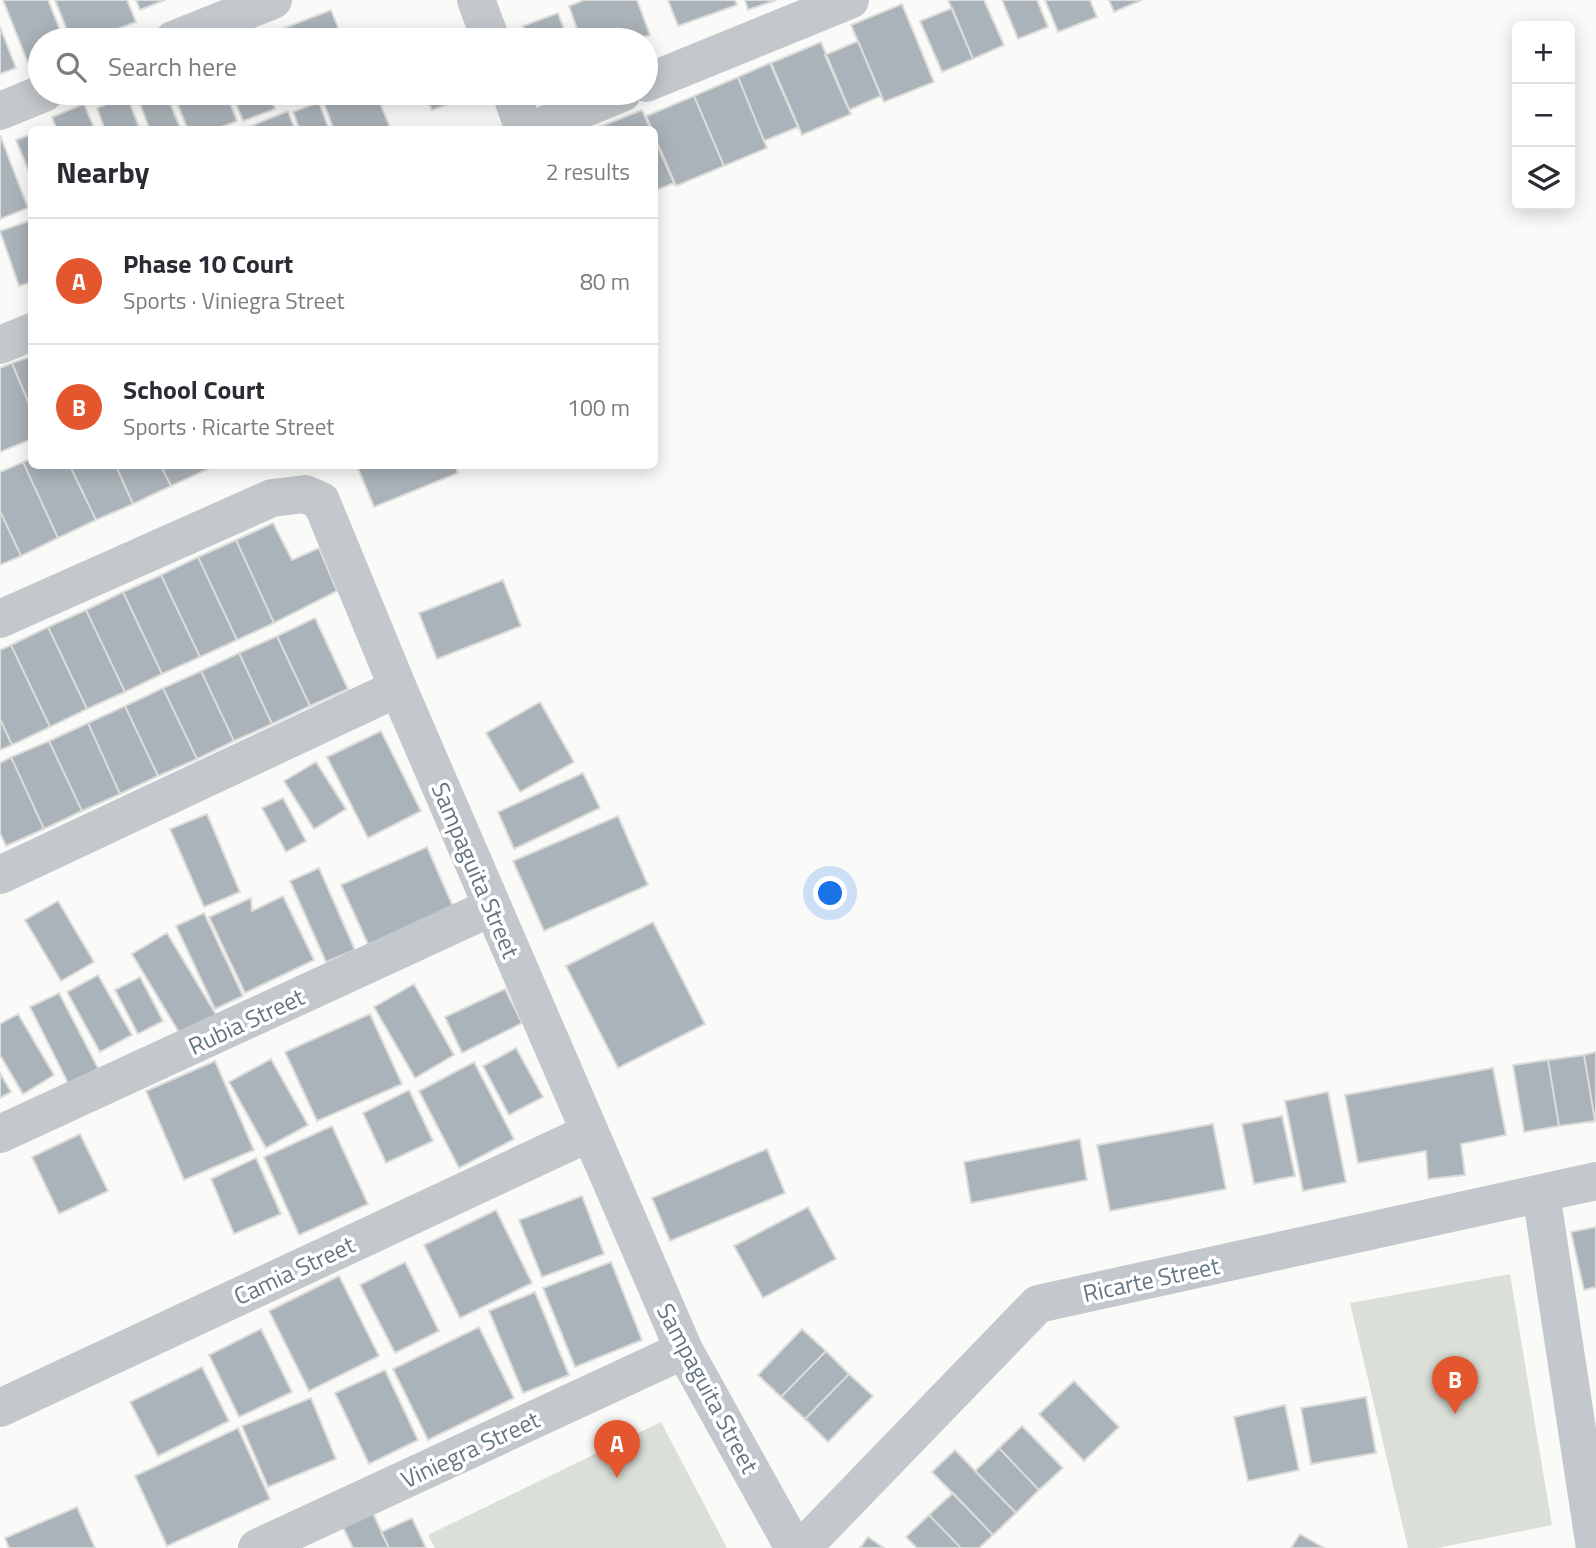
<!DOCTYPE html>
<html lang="en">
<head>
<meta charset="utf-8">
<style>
	body { margin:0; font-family:"Titillium Web",sans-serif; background:#f2f2f3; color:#2b2b33 }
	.controls { position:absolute; right:21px; top:21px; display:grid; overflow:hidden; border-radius:10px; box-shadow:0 4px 18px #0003 }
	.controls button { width:63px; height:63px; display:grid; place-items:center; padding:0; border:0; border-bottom:2px solid #e1e1e2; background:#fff; color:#2b2b33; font:35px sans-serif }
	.you { position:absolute; left:831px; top:894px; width:24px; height:24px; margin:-18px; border:5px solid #fff; border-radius:50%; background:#1a73e8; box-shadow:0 0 0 10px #1a73e833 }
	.badge { display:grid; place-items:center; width:46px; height:46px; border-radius:50%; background:#e4572e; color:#fff; font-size:23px; font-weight:700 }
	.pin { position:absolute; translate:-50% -58px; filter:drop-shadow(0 2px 4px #0008) }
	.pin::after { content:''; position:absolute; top:37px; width:24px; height:21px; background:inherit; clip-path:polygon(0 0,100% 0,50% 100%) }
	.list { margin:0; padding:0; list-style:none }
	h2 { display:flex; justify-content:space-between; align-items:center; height:91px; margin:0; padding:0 28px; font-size:30px }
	h2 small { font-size:23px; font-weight:400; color:#7c7c81 }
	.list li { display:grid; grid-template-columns:46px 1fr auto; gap:21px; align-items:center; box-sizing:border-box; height:126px; padding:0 28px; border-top:2px solid #e1e1e2 }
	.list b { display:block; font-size:26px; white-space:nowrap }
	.list p { margin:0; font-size:23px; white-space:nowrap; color:#7c7c81 }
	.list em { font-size:23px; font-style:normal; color:#7c7c81 }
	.icon { flex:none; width:38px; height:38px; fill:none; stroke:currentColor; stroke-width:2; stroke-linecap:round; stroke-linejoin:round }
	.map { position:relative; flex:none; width:1596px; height:1548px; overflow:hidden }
	.search { position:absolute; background:#fff; box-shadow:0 4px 18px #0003; left:28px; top:28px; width:630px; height:77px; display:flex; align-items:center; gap:18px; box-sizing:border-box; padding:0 24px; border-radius:38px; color:#7c7c81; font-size:26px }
	.panel { position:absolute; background:#fff; box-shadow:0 4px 18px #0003; left:28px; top:126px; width:630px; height:343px; border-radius:10px }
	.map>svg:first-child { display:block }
</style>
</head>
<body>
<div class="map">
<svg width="1596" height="1548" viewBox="0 0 1596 1548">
	<rect width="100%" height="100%" fill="#fafaf8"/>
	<path fill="#dadfd7" d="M1510 1274 1552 1525 1437 1548H1408L1350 1303Z
		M661 1422 727 1548H435L428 1535Z"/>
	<path fill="#aab3b9" stroke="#dcdcda" stroke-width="2" d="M3 0H48L64 40H40V58L28 63Z
		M55 0H127L136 22 89 40H71Z
		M136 0H165L140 10Z
		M584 0H637L650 35 634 40H581L569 6Z
		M668 0H735L737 5 678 26Z
		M745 0H776L748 10Z
		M948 0H984L1004 45 973 59Z
		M1002 0H1037L1048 27 1018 39Z
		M1045 0H1090L1097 17 1058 32Z
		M1109 0H1142L1114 12Z
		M902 4 934 82 884 102 851 25Z
		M952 8 973 59 942 72 920 21Z
		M331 10 343 40H257L256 39Z
		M558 13 568 40H528L523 26Z
		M0 27 16 68 0 74Z
		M858 41 881 96 849 110 825 55Z
		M821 42 851 114 802 135 771 63Z
		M770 63 798 127 764 141 738 77Z
		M738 77 767 148 724 166 694 96Z
		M146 93H166L181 130H150L137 96Z
		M173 93H226L237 121 214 130H188Z
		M232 93H269L275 109 243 121Z
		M277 93H311L281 104Z
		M335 93H376L391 130H334L322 98Z
		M424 93H476V94L432 110Z
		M127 96 140 130H105L97 108Z
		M694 96 724 166 676 186 654 135V130H652L646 116Z
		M319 102 329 130H300L293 112Z
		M84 104 95 130H57L52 117Z
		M642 110 651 130H600L599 127Z
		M288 111 295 130H250L249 127Z
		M32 134V179L16 140Z
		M0 135 28 208 0 219Z
		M654 138 674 183 654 191Z
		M32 220V282L19 286 0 231Z
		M32 356V411L12 363Z
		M12 363 32 411V439L0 452V368Z
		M32 458V466H70L96 520 58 538 23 462Z
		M23 462 58 538 21 556 0 511V472Z
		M70 466H116L133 504 96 520Z
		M116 466H161L171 486 133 504Z
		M161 466H206L208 469 171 486Z
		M357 466H455L458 473 374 507Z
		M0 511 21 556 0 565Z
		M273 523 292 560 319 548 337 591 274 623 236 540Z
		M236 540 274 623 237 640 198 557Z
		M198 557 237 640 200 657 161 575Z
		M161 575 200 657 162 674 123 592Z
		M503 580 521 626 437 659 419 613Z
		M123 592 162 674 125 692 86 610Z
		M86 610 125 692 87 709 48 627Z
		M315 618 348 689 310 706 277 636Z
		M48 627 87 709 50 727 11 645Z
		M277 636 310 706 272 724 239 653Z
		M11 645 50 727 12 745 0 719V650Z
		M239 653 272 724 234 741 201 671Z
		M201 671 234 741 197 759 163 688Z
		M163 688 197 759 158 776 125 706Z
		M540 702 574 762 520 792 486 733Z
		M125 706 158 776 120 794 88 723Z
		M0 719 12 745 0 750Z
		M88 723 120 794 82 811 49 741Z
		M381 731 421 811 368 838 327 757Z
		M49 741 82 811 44 829 11 757Z
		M11 757 44 829 6 846 0 833V763Z
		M316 762 346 809 314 829 284 781Z
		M583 773 600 808 514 849 498 812Z
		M283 798 306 841 286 852 262 808Z
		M207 814 240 892 204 907 170 829Z
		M618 816 648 885 544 931 513 861Z
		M427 847 454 909 369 946 341 885Z
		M319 868 355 950 326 962 290 881Z
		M283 896 314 960 245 993 209 917 251 898 252 911Z
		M58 901 94 962 61 981 25 920Z
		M204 913 243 996 215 1009 176 926Z
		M653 922 705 1024 618 1068 566 966Z
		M167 933 218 1018 183 1039 132 954Z
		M98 975 132 1035 100 1052 67 992Z
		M140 977 163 1021 138 1034 115 990Z
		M414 984 454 1055 415 1078 374 1007Z
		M505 989 522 1023 462 1053 445 1017Z
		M59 993 100 1072 70 1087 30 1007Z
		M18 1014 54 1075 23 1094 0 1055V1024Z
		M370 1014 402 1084 317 1121 285 1052Z
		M516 1048 543 1097 509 1115 483 1066Z
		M1596 1052V1120L1595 1121 1584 1055Z
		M1584 1055 1595 1121 1559 1126 1548 1060Z
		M271 1059 308 1125 266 1148 229 1082Z
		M1548 1060 1559 1126 1524 1132 1513 1065Z
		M215 1061 254 1150 184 1180 146 1091Z
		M474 1062 514 1139 459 1168 419 1091Z
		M1493 1068 1506 1135 1461 1144 1465 1175 1428 1179 1426 1151 1358 1163 1345 1095Z
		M0 1073 11 1092 0 1098Z
		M409 1090 433 1141 386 1163 363 1113Z
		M1328 1092 1346 1182 1303 1191 1285 1101Z
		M1282 1116 1295 1176 1254 1184 1242 1124Z
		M1213 1124 1226 1189 1110 1211 1097 1145Z
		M332 1126 368 1204 299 1235 264 1157Z
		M80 1134 108 1191 59 1214 32 1157Z
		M1080 1139 1087 1180 971 1203 964 1162Z
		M767 1149 785 1193 670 1241 652 1198Z
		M256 1158 281 1214 234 1234 211 1179Z
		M582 1196 604 1254 542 1277 519 1220Z
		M808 1207 836 1259 763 1298 734 1246Z
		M496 1210 532 1283 460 1318 424 1245Z
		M1596 1227V1287L1584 1290 1571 1232Z
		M405 1262 439 1331 395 1353 360 1285Z
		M611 1262 642 1340 575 1367 543 1288Z
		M339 1276 379 1356 309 1391 269 1311Z
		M535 1292 569 1375 523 1393 489 1311Z
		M479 1327 514 1398 428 1440 393 1369Z
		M261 1329 292 1392 239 1417 209 1355Z
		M802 1329 826 1351 781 1397 758 1375Z
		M826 1351 849 1374 805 1419 781 1397Z
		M202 1367 229 1421 158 1456 130 1402Z
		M385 1370 418 1440 369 1464 335 1393Z
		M849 1374 873 1396 828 1442 805 1419Z
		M1074 1381 1119 1427 1084 1461 1039 1414Z
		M1366 1397 1376 1453 1311 1464 1301 1408Z
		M311 1398 336 1459 268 1487 242 1426Z
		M1285 1405 1299 1470 1248 1481 1234 1417Z
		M1022 1426 1063 1468 1039 1490 999 1448Z
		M238 1428 270 1499 167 1546 135 1476Z
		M999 1448 1039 1490 1016 1513 975 1471Z
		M955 1450 1016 1513 993 1535 932 1472Z
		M953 1493 993 1535 979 1548H961L929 1515Z
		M77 1507 95 1548H9L5 1538Z
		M371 1509 389 1548H353L341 1523Z
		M929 1515 961 1548H917L906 1537Z
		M412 1518 426 1548H389L381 1532Z
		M1300 1534 1324 1548H1291Z
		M868 1537 884 1548H860Z"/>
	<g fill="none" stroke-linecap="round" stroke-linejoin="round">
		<path stroke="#c3c8cc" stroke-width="38" d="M476 0 491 40
			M173 40 273 0
			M646 83 850 0
			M511 93 524 130
			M0 111 44 93
			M532 130 622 93
			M0 345 32 332
			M0 619 272 498 305 494 321 501 398 688 684 1350 794 1548
			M0 875 398 688
			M0 1134 492 907
			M1541 1193 1595 1548
			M0 1408 589 1133
			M257 1548 684 1350
			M802 1548 1038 1304 1596 1181"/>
	</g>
	<g text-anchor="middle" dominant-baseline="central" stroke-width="7" stroke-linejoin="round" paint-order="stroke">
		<g font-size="24" fill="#657683" stroke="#fff">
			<text transform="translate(476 870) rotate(67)">Sampaguita Street</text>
			<text transform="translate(246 1021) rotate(-25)">Rubia Street</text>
			<text transform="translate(294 1270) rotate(-25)">Camia Street</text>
			<text transform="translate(1151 1279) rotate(-12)">Ricarte Street</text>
			<text transform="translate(708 1388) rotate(62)">Sampaguita Street</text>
			<text transform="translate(470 1449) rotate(-25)">Viniegra Street</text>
		</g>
	</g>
</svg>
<div class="controls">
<button>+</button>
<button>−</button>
<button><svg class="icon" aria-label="layers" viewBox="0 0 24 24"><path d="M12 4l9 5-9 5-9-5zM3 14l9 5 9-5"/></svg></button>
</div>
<div class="you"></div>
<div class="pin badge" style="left:617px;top:1478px">A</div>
<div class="pin badge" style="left:1455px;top:1414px">B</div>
<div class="search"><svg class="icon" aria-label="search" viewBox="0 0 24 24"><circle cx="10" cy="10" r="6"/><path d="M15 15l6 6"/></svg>Search here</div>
<section class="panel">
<h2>Nearby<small>2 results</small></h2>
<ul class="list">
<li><span class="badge">A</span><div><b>Phase 10 Court</b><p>Sports · Viniegra Street</p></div><em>80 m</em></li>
<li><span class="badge">B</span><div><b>School Court</b><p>Sports · Ricarte Street</p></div><em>100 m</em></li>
</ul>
</section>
</div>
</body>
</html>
